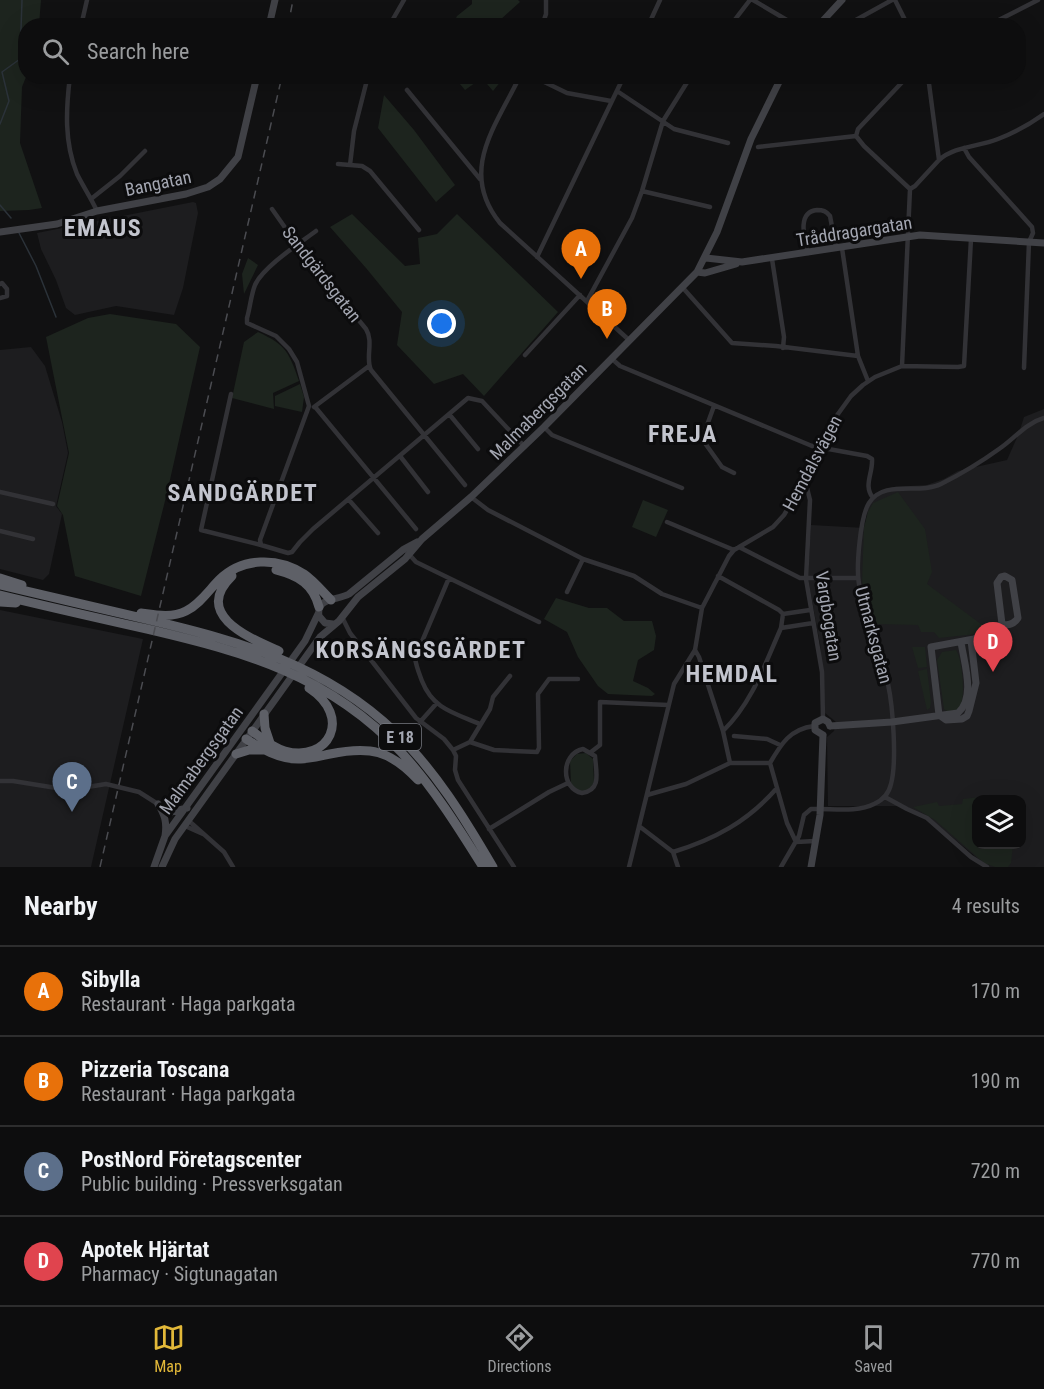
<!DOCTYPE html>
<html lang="en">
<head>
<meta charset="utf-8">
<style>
	body { margin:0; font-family:"Roboto Condensed",sans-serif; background:#1b1b1c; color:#f1f3f6 }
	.controls { position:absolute; right:18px; bottom:18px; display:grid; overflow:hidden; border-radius:12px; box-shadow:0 6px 24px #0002 }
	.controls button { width:54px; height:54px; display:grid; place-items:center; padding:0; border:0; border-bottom:2px solid #2d2d2e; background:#0d0d0e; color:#f1f3f6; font:30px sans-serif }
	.you { position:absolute; left:442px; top:324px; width:21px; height:21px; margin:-15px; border:4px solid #fff; border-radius:50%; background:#1a73e8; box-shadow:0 0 0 9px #1a73e833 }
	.badge { display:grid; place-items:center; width:39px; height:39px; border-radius:50%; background:#e2b839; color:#fff; font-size:20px; font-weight:700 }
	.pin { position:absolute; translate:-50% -50px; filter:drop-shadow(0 2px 3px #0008) }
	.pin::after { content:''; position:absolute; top:32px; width:21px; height:18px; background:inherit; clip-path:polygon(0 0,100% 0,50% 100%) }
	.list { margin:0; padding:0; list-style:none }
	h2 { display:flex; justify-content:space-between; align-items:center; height:78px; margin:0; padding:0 24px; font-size:26px }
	h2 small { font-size:20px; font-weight:400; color:#9a9c9e }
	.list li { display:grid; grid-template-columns:39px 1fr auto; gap:18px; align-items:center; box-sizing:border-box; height:90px; padding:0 24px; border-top:2px solid #2d2d2e }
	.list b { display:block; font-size:22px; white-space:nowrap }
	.list p { margin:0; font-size:20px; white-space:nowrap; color:#9a9c9e }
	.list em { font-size:20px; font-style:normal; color:#9a9c9e }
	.icon { flex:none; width:33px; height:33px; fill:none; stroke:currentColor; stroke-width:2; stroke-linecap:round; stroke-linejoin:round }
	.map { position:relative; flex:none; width:1044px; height:867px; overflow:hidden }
	.search { position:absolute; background:#0d0d0e; box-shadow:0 6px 24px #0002; left:18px; right:18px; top:18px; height:66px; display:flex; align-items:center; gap:15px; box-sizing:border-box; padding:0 21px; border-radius:24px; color:#9a9c9e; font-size:22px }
	.sheet { height:438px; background:#0d0d0e }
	nav { display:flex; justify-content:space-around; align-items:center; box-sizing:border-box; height:84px; border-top:2px solid #2d2d2e; background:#0d0d0e; font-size:16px; color:#9a9c9e }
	nav a { display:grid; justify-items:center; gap:3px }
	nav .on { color:#e2b839 }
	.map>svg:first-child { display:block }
</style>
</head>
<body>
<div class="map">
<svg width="1044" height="867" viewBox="0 0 1044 867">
	<rect width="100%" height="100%" fill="#111112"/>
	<path fill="#1d1d1f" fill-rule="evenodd" d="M193 202 196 203 198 213 183 288 174 315 116 306 75 315 66 308 56 280 41 249 37 233Z
		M31 347 45 366 62 422 68 453 56 506 62 514 49 574 43 580 0 569V350Z
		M1044 409V867H988L934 822 903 806H828L827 737 834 731 836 722 825 713 820 644 808 578 811 525 865 528 870 498 879 492 893 487 927 485 944 479 958 471 1007 460 1019 433 1024 417ZM976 800H1022V844H976Z
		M0 610 143 639 91 867H0Z"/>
	<path fill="#1d241e" d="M0 0H41L39 25 26 26V77L22 87 20 143 42 208 29 210 0 211Z
		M472 0H518L520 2 500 20 503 25H453L457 16 472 4Z
		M454 77H498L501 81 493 91 482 78 465 90Z
		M384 95 414 130 455 185 436 202 378 128Z
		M352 214 405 266 420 264 418 238 437 234 457 214 558 312 484 396 463 374 434 384 397 345 402 312 366 268 330 227Z
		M248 258 258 265 244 294 242 274Z
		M110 314 176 324 200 347 167 493 141 596 75 576 63 515 57 506 69 453 46 337 88 318Z
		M258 332C286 345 289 352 299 381L273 393 274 409 232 398 244 342Z
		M300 384 304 397 302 412 275 406V396Z
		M898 492 925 529 932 572 927 584 985 627 976 634 939 638 934 632H921L918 625 875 624 862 582 864 527 868 512 873 503Z
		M643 500 668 510 656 537 632 527Z
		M556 598 589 608H607L624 621H652L656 636 654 650 638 660 633 681 648 688 655 694 652 696 608 694 598 686 578 657 567 632 544 619Z
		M912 647H925L927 667 918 668Z
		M956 650C962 658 966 697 960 706 957 711 953 711 948 712L944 709 937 660 942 652Z
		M927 669 931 702 930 708 927 710 918 671Z
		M586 753 593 759 594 782 589 791H577L571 785 570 761 577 754Z
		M989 796 990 799 976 800V844L1013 845 1011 863 1008 867H995L984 863 935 820 913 807 937 802 939 806 962 804 963 799Z"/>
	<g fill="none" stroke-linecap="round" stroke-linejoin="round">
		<path stroke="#2b3239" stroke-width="1.5" d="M0 124 9 101 2 72 20 59 22 0
			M0 205 11 218
			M19 233 36 266 56 317"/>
		<path stroke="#323236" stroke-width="4.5" d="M753 0 797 26
			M895 0 908 26
			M81 26 87 0
			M389 26 404 0
			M542 26 546 14V0
			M648 26 660 0
			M730 26 750 0
			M845 26 892 0
			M987 26 1038 0
			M70 76C66 109 64 142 77 174 83 186 91 198 97 211
			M520 76C496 126 458 171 500 223L629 340
			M532 76 567 93 611 101
			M407 90 480 179
			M617 91 674 129 728 143
			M856 136 858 129 908 76
			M856 136 864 146 910 189
			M758 147 856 136
			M964 148 969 157 1032 227 1033 233 1029 242 1024 368
			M939 160C955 146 978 147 998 139 1014 133 1030 124 1044 114
			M338 164 350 165 354 131 368 76
			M350 165 362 166 370 171 419 230
			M642 191 710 207
			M91 199 120 176 145 151
			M272 209 298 246 366 329C374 342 365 358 371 370L465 485
			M316 231C300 243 263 267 255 285 251 295 250 308 247 318V323L276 336 289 349 297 362 309 406 260 540 261 545 288 553 292 552 300 542 313 529 468 398 482 401 524 446
			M842 248 858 356 868 381
			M808 253C805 240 796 212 817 210 823 210 826 211 830 216L836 248
			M537 257 624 76
			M772 259 784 337 783 348
			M0 284 2 283 7 289V296L0 298
			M683 288 732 343 776 346 858 356
			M587 301 632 218 642 191 663 121 691 76
			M525 355 580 295
			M611 358 620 366 812 446 867 456 872 459C873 474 863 485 873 498
			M902 366 910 189 915 186 939 160 928 76
			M231 394 201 530 261 545
			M714 406 702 439 722 467 734 473
			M314 407 369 366
			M316 408 416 529
			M449 414 478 449
			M544 427 552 435 682 488
			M400 456 428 492
			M803 483 807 488 810 500 806 579 822 672 823 719
			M0 492 53 504
			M471 497 488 510 583 559 634 576 662 594 702 608
			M349 500 378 533
			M667 522 734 550
			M0 531 33 539
			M739 547 800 578H858
			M407 552 416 562 539 622
			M718 576 779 610 783 614 781 628 813 623
			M449 578 415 658C416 666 419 673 422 681 433 709 454 713 480 724
			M567 592 583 559
			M783 614 810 610
			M342 617 350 633 416 718 444 739 453 750 456 756 455 770 458 780 514 867
			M695 650 699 657 723 731 730 763
			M420 722 436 704
			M723 731C752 703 765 664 781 628
			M734 736 767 739 780 745
			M470 742 490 709 493 697 510 676
			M583 749 595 756C596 772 602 790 582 793 561 789 560 754 583 749Z
			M453 750 470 742 494 750 537 752 539 748 538 694 549 679H578
			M591 752 600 745V702L668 705
			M770 763 787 823 796 842
			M770 763C781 744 790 729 814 726
			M0 781H13L69 790 106 784 139 792 172 813
			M647 795 686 784 730 763H770
			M885 797 907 809 927 818 971 857 987 867
			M189 821 224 852 233 867
			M185 826 203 834
			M639 826 673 852 678 867
			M489 829 549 792 568 783
			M796 842 815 841
			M673 852C715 839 747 822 777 788
			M629 867 674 684 695 650 702 608 729 556 734 550 773 527 784 515 803 483 830 425 851 396 863 385 875 377 902 366 958 367 964 366 971 239
			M781 867 799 836 804 815 811 809C830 808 857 813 874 804 883 800 889 793 891 784 897 762 893 707 888 684 882 650 866 618 859 584 856 568 860 517 869 503 884 479 919 495 941 484 961 474 981 462 999 449 1014 439 1026 423 1044 418"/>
		<path stroke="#404146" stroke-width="7" d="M269 26 275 0
			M818 26 842 0
			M0 232 57 224 97 211 186 194 208 187 220 179 238 157 257 76
			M706 258 742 262 920 235 1044 243
			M697 272 705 273 736 264
			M1005 576 1012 580 1018 618C1014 624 1009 626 1002 624L997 583 1001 577Z
			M333 624 325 623 319 616C316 597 336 601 349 594L404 549 417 542
			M939 715 931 647 974 639 1002 624
			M939 715 946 720 962 719 967 716 969 711 976 683 971 640
			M830 726 892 722 958 713C976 697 964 663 961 642
			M823 735 815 730V723L823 719 828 722 830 726
			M158 804C165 815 167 823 165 836
			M171 812 187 808
			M154 867 165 836 305 641 318 614
			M162 867 175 839 320 637 339 621 358 597 405 559 422 539 471 497 544 427 697 272 717 232 751 139 782 76
			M811 867 820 815 823 735"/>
		<path stroke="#5e6067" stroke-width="9" d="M276 570C299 576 313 584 319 607
			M232 576C192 615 250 638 279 651
			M0 578 22 585
			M0 585C50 597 100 608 150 620 242 642 325 665 395 732 435 770 465 819 493 867
			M0 595C49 607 98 618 147 629 245 652 329 675 401 752 433 787 458 827 483 867
			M0 602 16 603
			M141 613C156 615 172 618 186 611 200 604 209 590 219 580 242 557 278 557 304 574 314 581 322 591 331 600
			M264 714 265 728 270 743
			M252 731C262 738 273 748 285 751 329 763 353 717 309 688
			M246 739C262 749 278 759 298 759 309 759 320 756 330 754 370 746 390 750 418 780
			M236 754 249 750H263"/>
		<path stroke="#4b4c51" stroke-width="1.5" stroke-dasharray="8 6" stroke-linecap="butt" d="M288 26 293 0
			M100 867 282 76"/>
	</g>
	<g text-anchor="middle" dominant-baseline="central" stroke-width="6" stroke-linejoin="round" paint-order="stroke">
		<rect fill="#0c0c0d" stroke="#767880" stroke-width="1.5" x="379" y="724" width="42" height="26" rx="4.5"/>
		<g font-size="16" font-weight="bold" fill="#a3a6b1">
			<text x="400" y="737">E 18</text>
		</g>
		<g font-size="18" fill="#a3a6b1" stroke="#0c0c0d">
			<text transform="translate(158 183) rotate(-12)">Bangatan</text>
			<text transform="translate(854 231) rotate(-9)">Tråddragargatan</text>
			<text transform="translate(322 274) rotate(52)">Sandgärdsgatan</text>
			<text transform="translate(538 411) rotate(-45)">Malmabergsgatan</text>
			<text transform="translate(812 463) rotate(-62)">Hemdalsvägen</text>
			<text transform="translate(829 616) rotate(81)">Vargbogatan</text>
			<text transform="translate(874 635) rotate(75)">Utmarksgatan</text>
			<text transform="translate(201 760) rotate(-54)">Malmabergsgatan</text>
		</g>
		<g font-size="24" font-weight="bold" letter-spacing="1.5" fill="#c3c5ce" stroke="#0c0c0d">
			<text x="103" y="228">EMAUS</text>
			<text x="683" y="434">FREJA</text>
			<text x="243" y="493">SANDGÄRDET</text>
			<text x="421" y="650">KORSÄNGSGÄRDET</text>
			<text x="732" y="674">HEMDAL</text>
		</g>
	</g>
</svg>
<div class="controls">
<button><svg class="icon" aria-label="layers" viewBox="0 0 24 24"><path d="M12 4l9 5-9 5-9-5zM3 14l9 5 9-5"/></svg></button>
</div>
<div class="you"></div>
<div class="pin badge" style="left:581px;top:279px;background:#e8710a">A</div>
<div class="pin badge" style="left:607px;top:339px;background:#e8710a">B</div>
<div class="pin badge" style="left:72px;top:812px;background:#5c6f8a">C</div>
<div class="pin badge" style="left:993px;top:672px;background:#e0444e">D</div>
<div class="search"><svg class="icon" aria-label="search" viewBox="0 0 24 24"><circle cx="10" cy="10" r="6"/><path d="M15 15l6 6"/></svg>Search here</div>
</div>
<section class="sheet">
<h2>Nearby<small>4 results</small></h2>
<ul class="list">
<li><span class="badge" style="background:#e8710a">A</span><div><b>Sibylla</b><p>Restaurant · Haga parkgata</p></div><em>170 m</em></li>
<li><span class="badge" style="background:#e8710a">B</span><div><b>Pizzeria Toscana</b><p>Restaurant · Haga parkgata</p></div><em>190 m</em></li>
<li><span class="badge" style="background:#5c6f8a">C</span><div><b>PostNord Företagscenter</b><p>Public building · Pressverksgatan</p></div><em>720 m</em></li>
<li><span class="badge" style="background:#e0444e">D</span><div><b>Apotek Hjärtat</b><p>Pharmacy · Sigtunagatan</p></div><em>770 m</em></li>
</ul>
</section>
<nav>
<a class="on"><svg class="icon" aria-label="map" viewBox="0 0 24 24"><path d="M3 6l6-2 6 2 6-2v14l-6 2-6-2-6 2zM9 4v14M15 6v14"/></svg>Map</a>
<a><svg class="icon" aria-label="directions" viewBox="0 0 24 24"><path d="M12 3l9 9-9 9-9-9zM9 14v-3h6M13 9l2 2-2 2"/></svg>Directions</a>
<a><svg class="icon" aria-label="saved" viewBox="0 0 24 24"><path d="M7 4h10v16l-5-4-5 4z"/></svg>Saved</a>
</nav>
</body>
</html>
